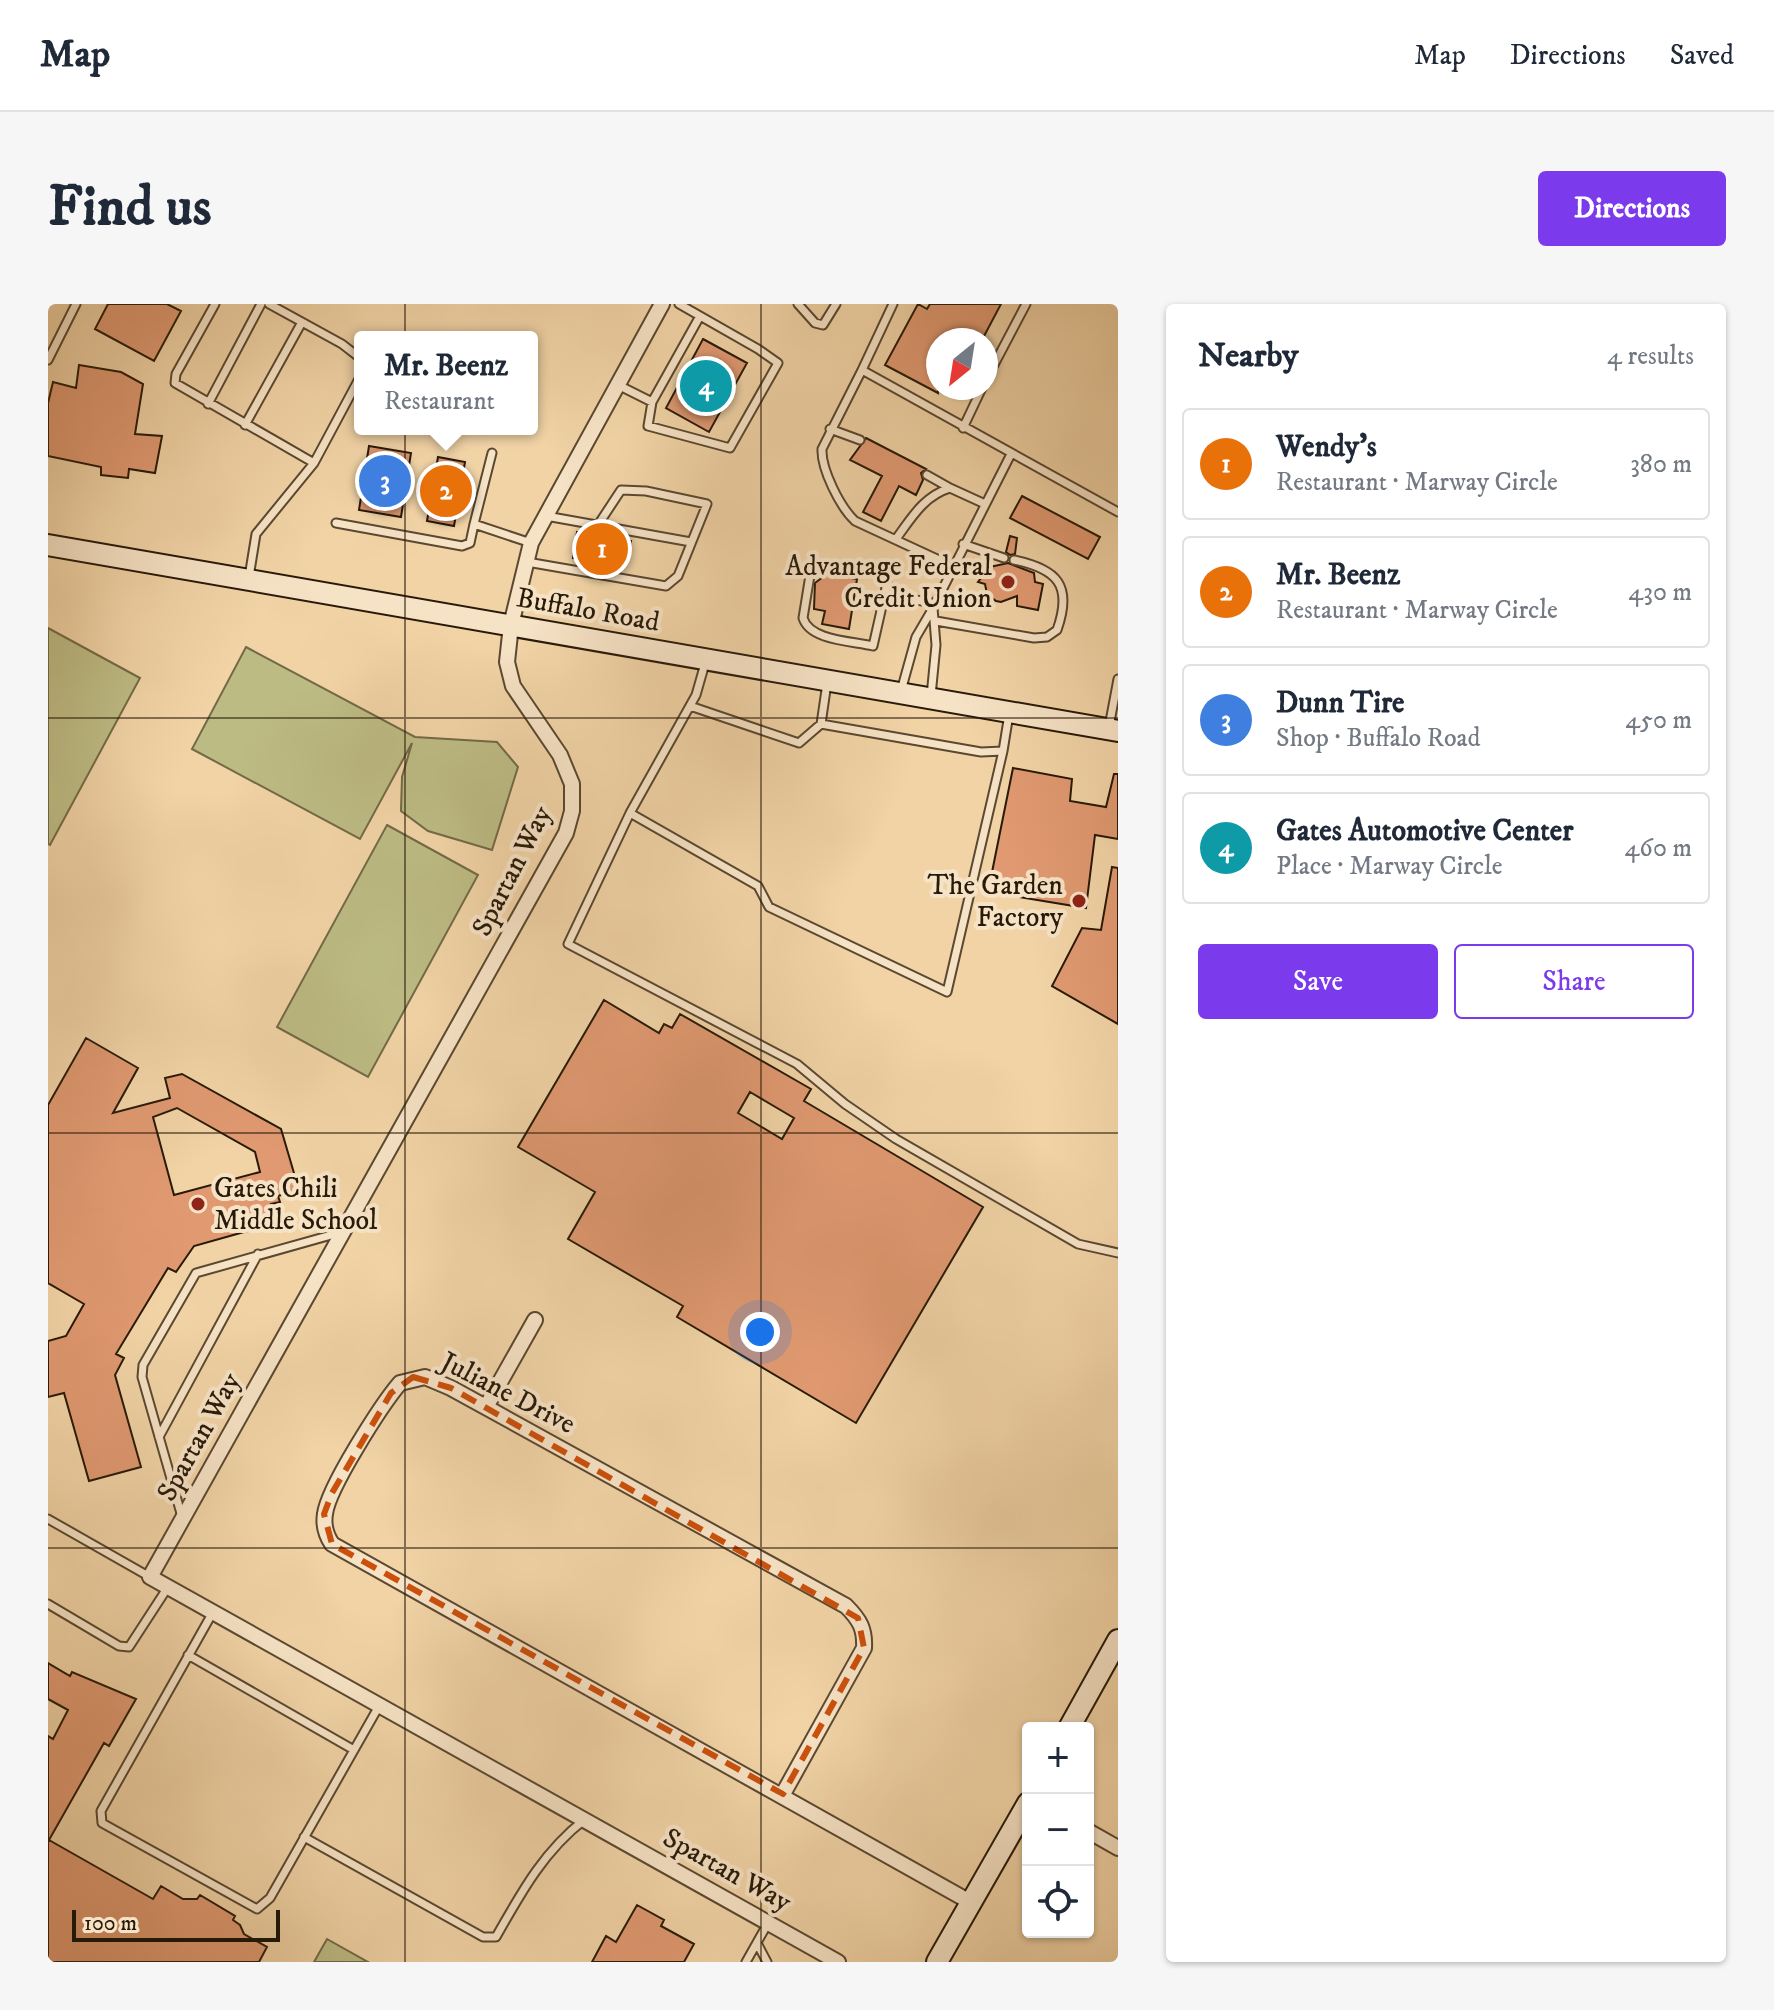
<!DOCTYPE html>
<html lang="en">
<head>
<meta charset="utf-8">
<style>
	body { margin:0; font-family:"IM FELL DW Pica",serif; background:#f6f6f7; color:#1f2937 }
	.controls { position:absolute; right:24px; bottom:24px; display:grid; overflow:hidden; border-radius:8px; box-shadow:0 2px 6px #0004 }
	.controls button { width:72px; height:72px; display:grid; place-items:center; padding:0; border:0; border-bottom:2px solid #e0e1e3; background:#fff; color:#1f2937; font:40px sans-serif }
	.compass { position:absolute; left:878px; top:24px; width:72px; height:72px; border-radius:50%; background:#fff; box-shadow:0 2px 6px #0004; rotate:210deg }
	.scale { position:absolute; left:24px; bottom:20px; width:208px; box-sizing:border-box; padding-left:8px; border:4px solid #281a09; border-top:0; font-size:22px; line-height:28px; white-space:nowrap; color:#281a09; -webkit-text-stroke:6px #f6e2c5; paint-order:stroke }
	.you { position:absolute; left:712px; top:1028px; width:28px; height:28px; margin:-20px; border:6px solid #fff; border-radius:50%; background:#1a73e8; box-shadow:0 0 0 12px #1a73e833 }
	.badge { display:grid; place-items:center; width:52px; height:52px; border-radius:50%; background:#7c3aed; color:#fff; font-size:26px; font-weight:700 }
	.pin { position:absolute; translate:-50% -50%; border:4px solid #fff; box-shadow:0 2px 8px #0006 }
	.popup { position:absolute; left:306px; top:27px; width:184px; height:104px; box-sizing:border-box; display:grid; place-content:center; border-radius:8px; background:#fff; filter:drop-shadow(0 2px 6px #0005); font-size:26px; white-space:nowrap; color:#747a83 }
	.popup b { font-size:30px; color:#1f2937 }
	.popup::after { content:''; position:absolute; left:50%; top:100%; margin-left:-16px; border:16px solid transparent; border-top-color:#fff }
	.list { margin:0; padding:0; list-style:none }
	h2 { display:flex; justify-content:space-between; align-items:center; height:104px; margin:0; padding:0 32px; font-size:34px }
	h2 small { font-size:26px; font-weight:400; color:#747a83 }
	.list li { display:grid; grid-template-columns:52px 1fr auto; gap:24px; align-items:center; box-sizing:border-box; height:112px; margin:0 16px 16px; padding:0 16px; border:2px solid #e0e1e3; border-radius:8px }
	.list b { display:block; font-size:30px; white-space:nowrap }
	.list p { margin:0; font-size:26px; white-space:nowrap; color:#747a83 }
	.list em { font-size:26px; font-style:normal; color:#747a83 }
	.actions { display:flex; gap:16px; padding:24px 32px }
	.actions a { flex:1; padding:18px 0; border:2px solid #7c3aed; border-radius:8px; text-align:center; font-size:28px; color:#7c3aed }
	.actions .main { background:#7c3aed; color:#fff }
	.icon { flex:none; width:44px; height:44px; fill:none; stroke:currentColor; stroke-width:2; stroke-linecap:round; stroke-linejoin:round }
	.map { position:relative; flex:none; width:1070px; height:1658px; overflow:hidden; border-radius:8px }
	header { display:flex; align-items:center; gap:48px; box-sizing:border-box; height:112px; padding:0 40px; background:#fff; border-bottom:2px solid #e0e1e3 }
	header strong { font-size:38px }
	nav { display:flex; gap:44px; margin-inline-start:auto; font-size:28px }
	.intro { display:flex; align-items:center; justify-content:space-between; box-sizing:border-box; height:192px; padding:0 48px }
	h1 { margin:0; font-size:56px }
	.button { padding:20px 36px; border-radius:8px; background:#7c3aed; color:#fff; font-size:28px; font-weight:700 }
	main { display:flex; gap:48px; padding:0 48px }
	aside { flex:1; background:#fff; border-radius:8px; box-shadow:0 2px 6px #0004 }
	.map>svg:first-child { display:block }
</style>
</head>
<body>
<header>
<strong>Map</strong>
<nav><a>Map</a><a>Directions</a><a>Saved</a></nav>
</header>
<div class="intro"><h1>Find us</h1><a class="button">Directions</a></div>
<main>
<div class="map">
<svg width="1070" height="1658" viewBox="0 0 1070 1658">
	<rect width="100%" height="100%" fill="#f1d3a6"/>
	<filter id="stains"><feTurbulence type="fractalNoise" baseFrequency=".0025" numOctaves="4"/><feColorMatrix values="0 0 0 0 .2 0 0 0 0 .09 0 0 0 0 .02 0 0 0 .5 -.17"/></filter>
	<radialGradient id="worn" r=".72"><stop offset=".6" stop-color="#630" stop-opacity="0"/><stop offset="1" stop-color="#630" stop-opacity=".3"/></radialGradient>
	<path fill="#bdbb84" stroke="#726a46" stroke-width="2" d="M0 324 92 374 2 541 0 540Z
		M198 343 367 433 449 438 470 463 444 546 380 527 353 507 354 473 364 439 312 535 144 445Z
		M339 521 430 571 320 773 229 723Z
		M279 1635 320 1658H266Z"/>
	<path fill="#e09971" stroke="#281a09" stroke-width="2" fill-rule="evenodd" d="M60 0H119L133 7 106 57 47 25Z
		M870 0 879 5 882 0H953L934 36H890V89L837 61Z
		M655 35 699 59 661 128 618 104Z
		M31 61 73 68 95 80 87 130 114 132 107 169 81 165 80 174 53 171V163L0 152V99L5 78 28 84Z
		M818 134 878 165 873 169 875 176 868 191 851 182 833 217 815 208 834 172 802 156Z
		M321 142 363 149 353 213 311 206Z
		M390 153 417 158 406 222 379 217Z
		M974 192 1052 233 1040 255 962 214Z
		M529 228 583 237 579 258 525 254Z
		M962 232 969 234 967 250 962 251 958 248Z
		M960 259 986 269 987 278 995 280 990 306 969 302V292L953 298 948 297 939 290 937 280 930 278 942 263Z
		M779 270 809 275 801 325 774 320 777 307 766 305 767 279Z
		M965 464 1024 475 1022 497 1058 503 1066 470H1070V535L1047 531 1038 604 940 588Z
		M1064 563 1070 564V720L1004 682 1034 624 1053 626Z
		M556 696 611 729 616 720 624 724 632 710 763 785 756 797 935 903 808 1119 629 1013 635 1002 520 935 547 888 470 843ZM702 788 746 814 734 835 690 809Z
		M38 734 90 764 65 809 122 794 117 774 134 770 233 825 251 886 230 892 232 898 223 900 228 919 146 942 128 968 120 964 68 1050 76 1054 67 1071 93 1163 41 1177 16 1089 0 1093V1037L18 1032 36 1000 0 979V801ZM129 804 207 848 212 868 126 891 105 813Z
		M0 1359 22 1372 24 1368 88 1395 61 1442 56 1439 1 1536 105 1595 113 1582 135 1595H149L152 1591 187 1612 185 1616 192 1621 196 1630 219 1643 211 1658H0V1432L5 1435 20 1406 0 1395Z
		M589 1601 616 1616 613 1622 646 1640 636 1658H544L558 1632 568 1638Z"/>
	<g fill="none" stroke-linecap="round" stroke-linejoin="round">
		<g stroke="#5a4830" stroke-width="11">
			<path id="lane" d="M167 0 128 70 127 79 266 159
				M221 0 294 40 312 54
				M750 0 767 19 775 21 788 0
				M845 0 814 66 1070 208
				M0 56 28 0
				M814 66 774 145C773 165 792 203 807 217L904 262
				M938 76 978 0
				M570 81 604 98 600 122 682 144 730 59 710 45 631 0
				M604 98 652 12
				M160 100 213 0
				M197 121 254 18
				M915 124 934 84
				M782 125 812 136
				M879 171 902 184
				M498 212 643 238
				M288 219 414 242 422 239 426 220 483 239
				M426 220 444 149
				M848 235C864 213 876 192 902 184L937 200
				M915 240 956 254
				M479 258 618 282 630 272 659 200 598 187 573 186 550 221
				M201 273 208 230 266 159 312 73
				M837 289 825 342C805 337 762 337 755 314L764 259 840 271 837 289 887 300
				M888 317 986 334 999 333 1009 326C1025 281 1009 265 966 256
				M658 356 648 391 582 509 710 582 721 603 899 688 955 447 961 410
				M853 387 868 333 885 304 963 150
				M883 392 888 341 885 304
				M642 402 751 439 773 420 933 448 955 447
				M773 420 779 379
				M1061 423 1070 375
				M582 509 520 640 749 760 797 800 848 835 1030 940 1070 949
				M111 1133 210 950
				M134 1213 94 1073 95 1061 148 969 294 928
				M0 1215 102 1273
				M0 1300 71 1342 81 1343 120 1283
				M165 1308 53 1507 54 1519 209 1605 222 1594 331 1402
				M140 1351 306 1446
				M256 1533 435 1633H448C473 1589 495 1548 536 1516
				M709 1639 719 1658
				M698 1658 720 1619"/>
		</g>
		<g stroke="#5a4830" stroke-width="18">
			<path id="street" d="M614 0 483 239 463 321 459 358 465 382 512 451 524 480V507L518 529 102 1273 790 1658
				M438 1103 487 1016
				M735 1490 816 1344C817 1325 812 1316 798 1302L403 1084 377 1073 352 1079C334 1100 280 1184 277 1210 275 1222 278 1231 284 1240L924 1599
				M1040 1527 1070 1544"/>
		</g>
		<g stroke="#281a09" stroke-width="24">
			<path id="secondary" d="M0 241 1070 427
				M1021 1424 1070 1336
				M889 1658 980 1499"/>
		</g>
		<use href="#lane" stroke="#f6e2c5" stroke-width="7"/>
		<use href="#street" stroke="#f6e2c5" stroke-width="14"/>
		<use href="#secondary" stroke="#f6e2c5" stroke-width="20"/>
	</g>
	<path fill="none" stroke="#cb500c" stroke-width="6" stroke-dasharray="16 10" stroke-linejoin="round" d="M365 1073 403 1084 810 1314 816 1344 735 1490 284 1240 276 1210 284 1189 343 1089Z"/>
	<path fill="none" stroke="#281a09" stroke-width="2" stroke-opacity="0.55" d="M357 0V1658M713 0V1658M0 414H1070M0 829H1070M0 1244H1070"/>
	<g fill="#8f2418" stroke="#f6e2c5" stroke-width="3">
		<circle cx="960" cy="278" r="8"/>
		<circle cx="1031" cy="597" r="8"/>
		<circle cx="150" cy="900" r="8"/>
	</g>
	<g text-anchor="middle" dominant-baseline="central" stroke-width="8" stroke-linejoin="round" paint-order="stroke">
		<g font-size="28" fill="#281a09" stroke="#f6e2c5" text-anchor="end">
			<text x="944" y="262">Advantage Federal<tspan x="944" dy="32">Credit Union</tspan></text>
			<text x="1015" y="581">The Garden<tspan x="1015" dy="32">Factory</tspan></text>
			<text x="166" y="884" text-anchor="start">Gates Chili<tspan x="166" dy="32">Middle School</tspan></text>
		</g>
		<g font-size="28" fill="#281a09" stroke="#f6e2c5">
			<text transform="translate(540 306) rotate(10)">Buffalo Road</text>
			<text transform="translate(464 567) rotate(-63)">Spartan Way</text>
			<text transform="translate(460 1089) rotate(27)">Juliane Drive</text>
			<text transform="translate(151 1133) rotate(-61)">Spartan Way</text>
			<text transform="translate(679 1566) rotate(29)">Spartan Way</text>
		</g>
	</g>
	<rect width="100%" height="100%" filter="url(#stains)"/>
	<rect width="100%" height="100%" fill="url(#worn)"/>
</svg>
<div class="controls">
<button>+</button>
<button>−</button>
<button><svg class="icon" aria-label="locate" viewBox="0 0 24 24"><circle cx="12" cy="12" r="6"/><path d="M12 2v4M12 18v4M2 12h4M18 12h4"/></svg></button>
</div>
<svg class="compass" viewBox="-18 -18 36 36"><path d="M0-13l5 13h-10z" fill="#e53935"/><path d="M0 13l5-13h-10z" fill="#747a83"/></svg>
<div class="scale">100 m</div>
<div class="you"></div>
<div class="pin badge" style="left:554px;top:245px;background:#e8710a">1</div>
<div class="pin badge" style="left:398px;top:187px;background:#e8710a">2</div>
<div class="popup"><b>Mr. Beenz</b>Restaurant</div>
<div class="pin badge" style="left:337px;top:177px;background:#3f7fe0">3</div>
<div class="pin badge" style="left:658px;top:82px;background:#0f9aa8">4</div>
</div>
<aside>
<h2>Nearby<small>4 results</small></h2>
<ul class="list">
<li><span class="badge" style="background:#e8710a">1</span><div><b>Wendy's</b><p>Restaurant · Marway Circle</p></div><em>380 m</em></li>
<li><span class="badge" style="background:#e8710a">2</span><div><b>Mr. Beenz</b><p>Restaurant · Marway Circle</p></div><em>430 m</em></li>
<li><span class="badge" style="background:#3f7fe0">3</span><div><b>Dunn Tire</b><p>Shop · Buffalo Road</p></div><em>450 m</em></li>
<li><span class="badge" style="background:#0f9aa8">4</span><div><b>Gates Automotive Center</b><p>Place · Marway Circle</p></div><em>460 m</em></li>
</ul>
<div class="actions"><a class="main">Save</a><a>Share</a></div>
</aside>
</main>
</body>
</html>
